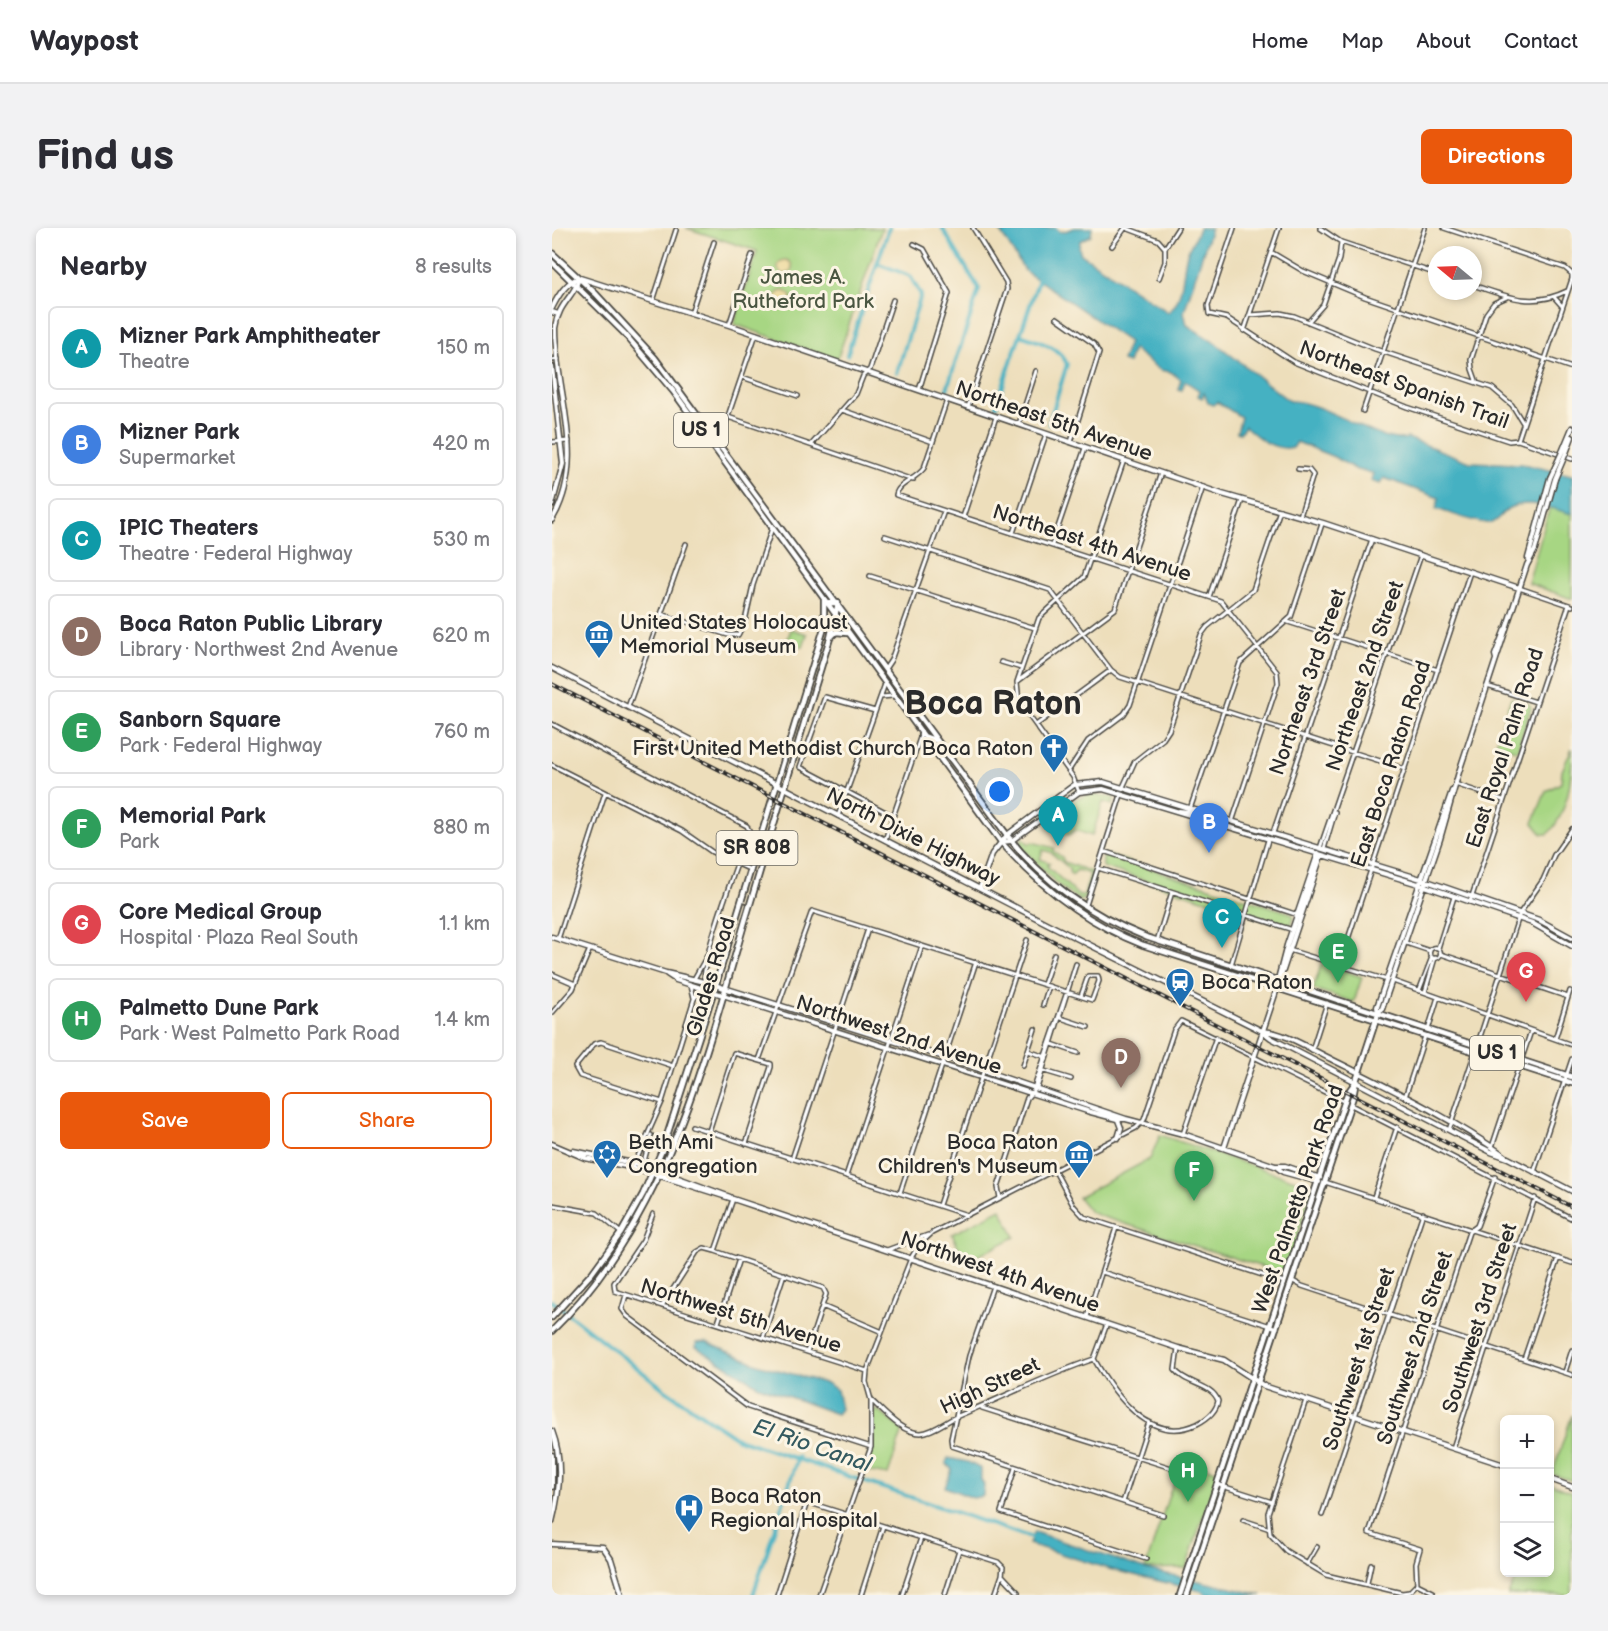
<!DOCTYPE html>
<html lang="en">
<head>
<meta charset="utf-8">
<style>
	body { margin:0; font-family:"Balsamiq Sans",sans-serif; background:#f2f2f3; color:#2b2b33 }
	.controls { position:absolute; right:18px; bottom:18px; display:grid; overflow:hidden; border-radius:9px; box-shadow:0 3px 9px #0003 }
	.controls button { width:54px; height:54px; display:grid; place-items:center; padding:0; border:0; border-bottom:2px solid #e1e1e2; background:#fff; color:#2b2b33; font:30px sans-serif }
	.compass { position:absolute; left:876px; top:18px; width:54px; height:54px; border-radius:50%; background:#fff; box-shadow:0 3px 9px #0003; rotate:289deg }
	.you { position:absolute; left:448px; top:564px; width:21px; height:21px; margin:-15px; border:4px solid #fff; border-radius:50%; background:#1a73e8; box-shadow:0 0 0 9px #1a73e833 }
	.badge { display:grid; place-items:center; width:39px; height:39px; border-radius:50%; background:#ea580c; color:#fff; font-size:20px; font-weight:700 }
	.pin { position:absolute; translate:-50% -50px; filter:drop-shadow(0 2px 3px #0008) }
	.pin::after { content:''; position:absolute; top:32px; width:21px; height:18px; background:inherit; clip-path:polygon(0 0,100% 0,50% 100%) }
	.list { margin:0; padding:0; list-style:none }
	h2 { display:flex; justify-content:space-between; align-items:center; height:78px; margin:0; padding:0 24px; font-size:26px }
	h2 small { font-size:20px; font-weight:400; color:#7c7c81 }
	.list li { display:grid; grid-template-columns:39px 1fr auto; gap:18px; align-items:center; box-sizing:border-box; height:84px; margin:0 12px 12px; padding:0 12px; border:2px solid #e1e1e2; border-radius:9px }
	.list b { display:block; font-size:22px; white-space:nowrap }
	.list p { margin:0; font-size:20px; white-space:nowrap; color:#7c7c81 }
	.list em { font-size:20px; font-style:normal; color:#7c7c81 }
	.actions { display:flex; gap:12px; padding:18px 24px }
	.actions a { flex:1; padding:14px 0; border:2px solid #ea580c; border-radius:9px; text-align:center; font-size:21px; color:#ea580c }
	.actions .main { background:#ea580c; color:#fff }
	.icon { flex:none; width:33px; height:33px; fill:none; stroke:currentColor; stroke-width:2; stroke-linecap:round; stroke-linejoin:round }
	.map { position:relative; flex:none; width:1020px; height:1367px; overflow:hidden; border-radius:9px }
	header { display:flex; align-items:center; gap:36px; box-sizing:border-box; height:84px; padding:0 30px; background:#fff; border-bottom:2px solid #e1e1e2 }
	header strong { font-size:28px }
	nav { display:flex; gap:33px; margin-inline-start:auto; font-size:21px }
	.intro { display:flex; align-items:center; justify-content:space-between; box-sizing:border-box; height:144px; padding:0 36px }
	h1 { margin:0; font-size:42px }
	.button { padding:15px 27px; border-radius:9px; background:#ea580c; color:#fff; font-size:21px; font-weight:700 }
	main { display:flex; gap:36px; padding:0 36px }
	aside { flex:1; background:#fff; border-radius:9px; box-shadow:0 3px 9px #0003 }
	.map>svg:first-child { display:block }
</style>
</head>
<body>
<header>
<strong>Waypost</strong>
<nav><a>Home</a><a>Map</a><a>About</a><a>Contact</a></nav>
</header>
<div class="intro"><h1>Find us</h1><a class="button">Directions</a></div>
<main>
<aside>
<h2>Nearby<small>8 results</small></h2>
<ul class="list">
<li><span class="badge" style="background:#0f9aa8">A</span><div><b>Mizner Park Amphitheater</b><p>Theatre</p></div><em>150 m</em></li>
<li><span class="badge" style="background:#3f7fe0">B</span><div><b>Mizner Park</b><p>Supermarket</p></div><em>420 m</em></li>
<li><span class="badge" style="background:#0f9aa8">C</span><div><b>IPIC Theaters</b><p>Theatre · Federal Highway</p></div><em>530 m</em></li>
<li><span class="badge" style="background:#8d6e63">D</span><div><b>Boca Raton Public Library</b><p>Library · Northwest 2nd Avenue</p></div><em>620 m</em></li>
<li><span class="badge" style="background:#2e9e5b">E</span><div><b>Sanborn Square</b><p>Park · Federal Highway</p></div><em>760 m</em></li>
<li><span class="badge" style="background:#2e9e5b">F</span><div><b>Memorial Park</b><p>Park</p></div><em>880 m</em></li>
<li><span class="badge" style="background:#e0444e">G</span><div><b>Core Medical Group</b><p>Hospital · Plaza Real South</p></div><em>1.1 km</em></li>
<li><span class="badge" style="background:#2e9e5b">H</span><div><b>Palmetto Dune Park</b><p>Park · West Palmetto Park Road</p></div><em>1.4 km</em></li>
</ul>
<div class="actions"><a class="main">Save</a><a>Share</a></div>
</aside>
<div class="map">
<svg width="1020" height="1367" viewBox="0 0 1020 1367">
	<rect width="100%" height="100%" fill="#fcf5e5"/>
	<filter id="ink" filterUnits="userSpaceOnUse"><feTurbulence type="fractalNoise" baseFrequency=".0167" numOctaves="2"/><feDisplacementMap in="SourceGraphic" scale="12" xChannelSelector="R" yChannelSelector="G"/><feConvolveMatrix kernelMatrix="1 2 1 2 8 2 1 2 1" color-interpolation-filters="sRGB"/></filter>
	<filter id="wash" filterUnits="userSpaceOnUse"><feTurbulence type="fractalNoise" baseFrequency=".008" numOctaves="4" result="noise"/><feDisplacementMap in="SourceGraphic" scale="24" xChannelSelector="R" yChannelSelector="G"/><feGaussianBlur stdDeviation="1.35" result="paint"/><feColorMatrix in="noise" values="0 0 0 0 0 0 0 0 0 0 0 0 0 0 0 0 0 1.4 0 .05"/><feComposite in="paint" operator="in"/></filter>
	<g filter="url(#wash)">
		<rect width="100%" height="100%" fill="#eddebb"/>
		<path fill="#a7d683" stroke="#698057" stroke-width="1.5" fill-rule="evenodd" d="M134 0H330L285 132 182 96 205 23Z
			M558 206 574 212 572 219 555 214Z
			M998 278 1020 286V371L976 355Z
			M239 401 255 406 251 419 235 414Z
			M959 470 977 476 979 480 965 523 944 515Z
			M1020 520C1020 549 1017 584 996 606H990L981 595 994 563 1009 555 1010 543Z
			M539 566 562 570 561 577 551 574 540 608 523 602 517 607 499 601 494 593 524 571Z
			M470 609 477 616 480 614 502 620 501 623 510 629 512 634 540 644 542 648 533 670 528 673 506 657 468 618ZM491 622 498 624 518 641 517 644 520 647 525 642 538 646 532 667 527 668 495 638 498 635 488 631Z
			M556 627 739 685 742 689 739 697 735 698 551 639V629Z
			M770 735 810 749 802 774 761 761Z
			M608 907 761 958 733 1046 548 988 538 984 526 969 598 931Z
			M449 981 463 1009 414 1034 400 1006Z
			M325 1182 351 1202 336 1247 312 1243 320 1217 322 1184Z
			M1020 1187V1253L1000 1246Z
			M635 1232 666 1244 634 1340 593 1341 619 1261Z
			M998 1256 1020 1264V1367H956L966 1345 998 1344Z"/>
		<path fill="#eeda9e" stroke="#8c8264" stroke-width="1.5" d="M226 39a7 7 0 1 1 14 0a7 7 0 1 1-14 0Z
			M223 71a8 8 0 1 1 16 0a8 8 0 1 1-16 0Z"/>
		<path fill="#44b1c2" stroke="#386e76" stroke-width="1.5" d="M446 0H504L509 4 523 0H540L539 7 528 13 527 20 529 26 616 84C632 74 630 42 635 26 638 17 644 9 647 0H659L632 84 635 97 665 116 737 173C773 172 828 219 856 210L918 234 971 236 1020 247V286C999 281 979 270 957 280 950 284 946 293 939 295 929 297 896 284 884 281L887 270 832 250 829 256 819 253 821 245 805 242 782 229 745 214 741 220C721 222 707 211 693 198L688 205 685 204 689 189 665 174 661 177 656 175 652 165 650 170 646 168 648 163 633 153 630 162 626 161 629 152 619 144 608 142 581 121 576 135 570 133 577 114 473 43Z
			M154 1114 208 1137 276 1156 285 1162 289 1181 285 1186 207 1158 144 1119V1115Z
			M396 1230 416 1234 429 1241V1252L432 1257 431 1268 421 1270 393 1259 400 1242 394 1235Z
			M482 1304 593 1341 710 1367H655L649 1363 557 1341 477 1316Z"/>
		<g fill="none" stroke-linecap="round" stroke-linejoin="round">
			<path stroke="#44b1c2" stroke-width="4" d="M390 0 427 61 395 161
				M325 35 358 48 369 67 345 145
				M468 107C485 113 507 118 515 136L497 196
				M295 127 337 0
				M444 178 488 48
				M0 1073 112 1161 186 1211 483 1311
				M201 1367 246 1229"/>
		</g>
	</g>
	<g filter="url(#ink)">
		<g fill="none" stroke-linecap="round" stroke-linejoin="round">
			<g stroke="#484641" stroke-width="6">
				<path id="street" d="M574 0 606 12 613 20
					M682 0 656 78 657 86 675 90 742 134 855 179 957 213 966 212 1020 231
					M768 0 789 14 885 46
					M892 0 1013 40 1020 46V51
					M362 16 372 21 397 65 367 162
					M560 18 573 0
					M719 24 751 43 813 69 1020 140
					M607 50 613 34V20L626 0
					M921 57C955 69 981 80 1015 63
					M1002 69 1010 78
					M101 73 124 2
					M139 85 162 14
					M698 87 728 85 742 88 823 121 940 160 960 177 971 195
					M505 90 542 116 547 125 519 214
					M756 94 771 77 787 31 789 14
					M177 97 200 27
					M692 103 727 0
					M0 132 6 131
					M190 149 246 168
					M925 155 920 141 919 132 934 86 942 75 955 69
					M395 172 372 240C365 251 346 255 344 267L669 373 725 444 726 455 680 594
					M416 179 455 61 454 54 421 0
					M290 182 381 214
					M811 183 873 0
					M176 189 361 252
					M467 196 484 143
					M159 202 176 189
					M158 203 174 194 204 106
					M966 212 1020 51
					M0 214 17 213
					M259 217 304 166 311 148 318 141 341 72
					M746 241 757 242 761 247 748 288
					M411 289 444 189
					M461 305 494 206
					M333 308 498 362 559 442 568 449 853 541
					M500 317 533 220
					M318 348 483 400
					M967 360 1020 378
					M657 369 690 272
					M109 386 176 407H186L193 393 201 357 220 300
					M736 394 886 442
					M449 434 469 440
					M333 441 339 432 392 283
					M466 453 563 381 609 245
					M935 458 984 474
					M329 469 341 468
					M76 479 134 316
					M323 483 273 469 248 539 341 588
					M0 496 195 598 197 603C188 629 147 734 153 754
					M484 497 559 442
					M0 537 130 603 160 624 199 642
					M517 542 536 513 572 486 578 477 651 259
					M903 556 951 572
					M571 559 583 533 611 511 617 502 649 407 655 399 701 362 728 282
					M527 564 521 549 467 474 465 454 487 390 532 349 572 232
					M638 581 688 435 739 389 770 296
					M286 588 333 456
					M721 605 820 311
					M333 612 369 507
					M768 620 869 327
					M772 621 783 584
					M551 623 746 687
					M546 640 741 702
					M918 674 1017 377
					M534 677 569 567
					M6 711 53 565
					M605 713 620 664
					M854 715 878 723
					M877.5 725a5.5 5.5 0 1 1 11 0a5.5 5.5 0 1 1-11 0Z
					M886 720 902 669
					M737 722 835 752
					M889 726 1016 769
					M679 737 716 612
					M787 738 918 344
					M0 746 23 756
					M142 751 155 728
					M841 753 1020 817
					M492 756 502 726
					M139 757 142 770
					M867 763 880 729
					M873 764 883 730
					M491 777 497 758
					M0 785 21 761 38 721
					M509 790 536 799
					M876 802 886 769
					M1003 811 1018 763
					M500 816 526 825
					M925 818 968 685 991 652 1002 627 1020 601
					M760 822 775 775
					M476 823 491 828
					M207 832 260 683 540 772 547 753 546 748H536L529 768
					M969 833 979 803
					M471 838 483 801
					M489 842 519 851
					M482 860 515 764
					M853 869 873 808
					M110 874 28 848 23 839 42 816 49 814 121 838
					M799 877 1019 990
					M140 898 415 987
					M897 902 923 824
					M157 903 182 825 219 836V839L194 916
					M631 906 664 809
					M940 919 967 838
					M240 931 316 701
					M83 935 110 874 142 771 150 760
					M91 937 99 907
					M503 943 521 977 532 989 732 1054
					M982 944 1020 831
					M294 948 370 718
					M773 954 1020 1035
					M348 965 424 734
					M822 969 845 899
					M448 970 446 959 475 870 486 857 524 736
					M0 977 45 985 69 1005
					M387 977 475 712
					M101 986 91 1012 62 1055 63 1063 315 1143
					M335 1022 376 1007
					M163 1023 181 971
					M550 1044 725 1100
					M741 1053 750 1058 1020 1147
					M441 1058 417 1128 399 1211 400 1218 611 1287
					M74 1067 70 1081 75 1088 196 1179 319 1219
					M110 1078 145 1024 152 1020 163 1023 271 1060 274 1066 255 1124
					M270 1078 328 1103
					M535 1089 564 1000
					M166 1095 187 1031
					M211 1110 232 1046
					M542 1131C562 1166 598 1218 645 1196 655 1191 664 1184 666 1173 661 1156 633 1156 623 1142L626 1120
					M972 1131 1006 1030
					M1013 1144 1020 1122
					M754 1172 716 1285 718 1306 734 1323 774 1347 850 1365 857 1364 865 1356
					M320 1173C333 1185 350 1205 369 1205 382 1204 394 1193 406 1188 452 1169 495 1147 542 1131L555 1096
					M430 1180 626 1242
					M901 1220 983 970
					M463 1240 449 1284 594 1331
					M664 1256 720 1274
					M571 1274 597 1194
					M770 1287 871 985
					M691 1292 715 1300
					M755 1336 765 1319
					M815 1355 819 1336
					M865 1356 864 1335 868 1321 817 1305 917 1004 925 998 943 949
					M865 1356 881 1364
					M225 1367 255 1274 446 1334 451 1339 450 1347 466 1364
					M267 1367 319 1219V1172L314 1154 315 1143 359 1030 367 1017 380 1005 584 900 592 892 622 802 629 793 793 874
					M309 1367 331 1298
					M350 1367 369 1310
					M393 1367 407 1322
					M443 1367 450 1347"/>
			</g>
			<g stroke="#484641" stroke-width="7">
				<path id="secondary" d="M28 50 177 97 670 266 771 295 967 360
					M0 80C6 68 14 54 27 50
					M0 84 6 86
					M0 139 11 236 0 277
					M1010 224 1020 200
					M1014 225 1020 209
					M0 292C36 231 3 165 3 100 6 75 24 67 27 50
					M976 330 998 250
					M944 431 943 427 953 401
					M0 440 496 696 710 803 719 810 939 924 956 930 1020 963
					M627 583 646 585
					M449 614 459 613 527 564 551 561 873 658 980 695 1020 718
					M428 660 440 626 455 607 522 557 551 554 869 651 987 692 1020 710
					M0 709 114 745 153 754 392 829 574 891 631 906 723 938 731 944 767 954
					M115 746 124 752 535 883 565 891H573
					M725 755 735 717 766 625
					M827 783 830 781 888 611 907 544 975 337 983 322 1003 251
					M826 785 825 779 900 563
					M710 803C733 804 758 821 779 831 837 860 900 890 953 928
					M566 892 569 900 566 910
					M0 916 33 930 83 940 181 971 626 1120 672 1132 712 1158 952 1237
					M672 920 769 628
					M21 923 91 937 178 969
					M724 938H733L768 950
					M0 1203C11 1232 8 1264 0 1294
					M0 1227V1259
					M998 1251 1020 1259
					M0 1316 51 1319 59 1331 70 1367"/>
			</g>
			<g stroke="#484641" stroke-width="8">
				<path id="primary" d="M0 25 44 66 103 130 455 607C491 654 539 687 594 709L1020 849
					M0 34 72 105 121 163 449 614C489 660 534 695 591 717L1020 855
					M279 409 284 404 295 405
					M369 507 385 513
					M0 1089 40 1045 69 1005 91 966 111 920 165 753 272 400V371
					M0 1103C112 993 151 838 193 693 221 598 249 504 278 410L286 375H275
					M628 1367 795 866 802 856
					M635 1367 801 869 804 853 825 789"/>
			</g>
			<use href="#street" stroke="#fff" stroke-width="3"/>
			<use href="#secondary" stroke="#fff" stroke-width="4"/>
			<use href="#primary" stroke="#fff" stroke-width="4.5"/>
			<g stroke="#2b2b2b" stroke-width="4">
				<path id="rail" d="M0 456 1020 979"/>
			</g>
			<use href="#rail" stroke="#fcf5e5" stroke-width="1.5" stroke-dasharray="4.5" stroke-linecap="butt"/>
			<g stroke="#484641" stroke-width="7" stroke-linecap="butt">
				<path id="secondary-bridge" d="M998 250 1010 224
					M1003 251 1014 225"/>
			</g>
			<use href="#secondary-bridge" stroke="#fff" stroke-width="4"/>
		</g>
	</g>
	<defs>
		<g id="museum-pin" transform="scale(1.5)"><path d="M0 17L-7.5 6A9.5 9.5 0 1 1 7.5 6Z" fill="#1f6fb2" stroke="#fcf5e5"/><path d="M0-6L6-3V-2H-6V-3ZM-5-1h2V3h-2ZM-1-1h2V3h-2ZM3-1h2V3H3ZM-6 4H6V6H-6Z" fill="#fff"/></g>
		<g id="church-pin" transform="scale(1.5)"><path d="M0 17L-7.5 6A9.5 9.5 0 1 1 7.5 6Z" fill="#1f6fb2" stroke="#fcf5e5"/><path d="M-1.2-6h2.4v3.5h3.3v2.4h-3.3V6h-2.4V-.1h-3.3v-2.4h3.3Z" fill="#fff"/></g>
		<g id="station-pin" transform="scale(1.5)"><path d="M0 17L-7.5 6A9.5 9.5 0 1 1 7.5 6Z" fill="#1f6fb2" stroke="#fcf5e5"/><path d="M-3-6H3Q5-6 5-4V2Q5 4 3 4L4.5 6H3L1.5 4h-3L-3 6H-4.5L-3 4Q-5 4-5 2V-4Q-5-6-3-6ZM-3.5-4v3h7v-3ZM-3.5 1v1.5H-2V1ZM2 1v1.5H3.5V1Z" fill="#fff"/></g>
		<g id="synagogue-pin" transform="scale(1.5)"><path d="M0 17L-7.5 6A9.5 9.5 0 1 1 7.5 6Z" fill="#1f6fb2" stroke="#fcf5e5"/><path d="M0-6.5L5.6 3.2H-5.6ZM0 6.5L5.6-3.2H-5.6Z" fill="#fff"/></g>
		<g id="hospital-pin" transform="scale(1.5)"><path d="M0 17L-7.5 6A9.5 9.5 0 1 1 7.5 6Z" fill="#1f6fb2" stroke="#fcf5e5"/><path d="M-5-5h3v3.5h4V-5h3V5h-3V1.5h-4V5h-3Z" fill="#fff"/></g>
	</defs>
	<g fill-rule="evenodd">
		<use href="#museum-pin" x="47" y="406"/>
		<use href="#church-pin" x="502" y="520"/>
		<use href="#station-pin" x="628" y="754"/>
		<use href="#synagogue-pin" x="55" y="926"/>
		<use href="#museum-pin" x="527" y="926"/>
		<use href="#hospital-pin" x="137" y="1280"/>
	</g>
	<g text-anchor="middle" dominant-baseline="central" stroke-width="6" stroke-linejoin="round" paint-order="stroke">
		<g fill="#fcf5e5" stroke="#6a6863" stroke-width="1.5">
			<rect x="122" y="185" width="54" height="34" rx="4.5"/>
			<rect x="164.5" y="603" width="81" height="34" rx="4.5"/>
			<rect x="918" y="808" width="54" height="34" rx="4.5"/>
		</g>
		<g font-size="20" font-weight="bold" fill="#2b2b2b">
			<text x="149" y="202">US 1</text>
			<text x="205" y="620">SR 808</text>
			<text x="945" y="825">US 1</text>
		</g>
		<g font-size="21" fill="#4a5641" stroke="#fcf5e5">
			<text x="251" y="49">James A.<tspan x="251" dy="24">Rutheford Park</tspan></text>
		</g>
		<g font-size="21" fill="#2b2b2b" stroke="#fcf5e5">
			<text transform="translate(852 157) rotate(20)">Northeast Spanish Trail</text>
			<text transform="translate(502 193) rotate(19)">Northeast 5th Avenue</text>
			<text transform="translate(540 315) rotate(18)">Northeast 4th Avenue</text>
			<text transform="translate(813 448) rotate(-71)">Northeast 2nd Street</text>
			<text transform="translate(756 454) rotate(-71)">Northeast 3rd Street</text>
			<text transform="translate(953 520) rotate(-72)">East Royal Palm Road</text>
			<text transform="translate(839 536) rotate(-72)">East Boca Raton Road</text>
			<text transform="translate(361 609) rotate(27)">North Dixie Highway</text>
			<text transform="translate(159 749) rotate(-73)">Glades Road</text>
			<text transform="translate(347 807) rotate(18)">Northwest 2nd Avenue</text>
			<text transform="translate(746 971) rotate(-71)">West Palmetto Park Road</text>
			<text transform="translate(448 1044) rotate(19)">Northwest 4th Avenue</text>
			<text transform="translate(189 1088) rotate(17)">Northwest 5th Avenue</text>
			<text transform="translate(928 1090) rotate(-72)">Southwest 3rd Street</text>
			<text transform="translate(863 1120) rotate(-72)">Southwest 2nd Street</text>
			<text transform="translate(807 1131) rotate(-72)">Southwest 1st Street</text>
			<text transform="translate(438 1158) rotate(-25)">High Street</text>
		</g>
		<g font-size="21" fill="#2b2b2b" stroke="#fcf5e5" text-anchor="start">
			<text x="68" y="394">United States Holocaust<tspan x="68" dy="24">Memorial Museum</tspan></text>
			<text x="481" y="520" text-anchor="end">First United Methodist Church Boca Raton</text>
			<text x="649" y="754">Boca Raton</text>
			<text x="76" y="914">Beth Ami<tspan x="76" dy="24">Congregation</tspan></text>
			<text x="506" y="914" text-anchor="end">Boca Raton<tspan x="506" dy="24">Children's Museum</tspan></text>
			<text x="158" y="1268">Boca Raton<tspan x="158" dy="24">Regional Hospital</tspan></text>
		</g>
		<g font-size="22" font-style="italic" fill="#345a60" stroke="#fcf5e5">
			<text transform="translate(260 1218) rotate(19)">El Rio Canal</text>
		</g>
		<g font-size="33" font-weight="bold" fill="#2b2b2b" stroke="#fcf5e5">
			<text x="441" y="476">Boca Raton</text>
		</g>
	</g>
</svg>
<div class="controls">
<button>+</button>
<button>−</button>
<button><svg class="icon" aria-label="layers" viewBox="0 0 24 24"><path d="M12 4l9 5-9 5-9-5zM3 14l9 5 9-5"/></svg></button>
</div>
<svg class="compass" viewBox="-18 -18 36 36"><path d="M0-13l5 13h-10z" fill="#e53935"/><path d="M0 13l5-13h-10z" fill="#7c7c81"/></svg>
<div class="you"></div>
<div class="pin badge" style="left:506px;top:618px;background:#0f9aa8">A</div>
<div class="pin badge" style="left:657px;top:625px;background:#3f7fe0">B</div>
<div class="pin badge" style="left:670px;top:720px;background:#0f9aa8">C</div>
<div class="pin badge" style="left:569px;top:860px;background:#8d6e63">D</div>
<div class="pin badge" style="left:786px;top:755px;background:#2e9e5b">E</div>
<div class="pin badge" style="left:642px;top:973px;background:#2e9e5b">F</div>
<div class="pin badge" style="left:974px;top:774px;background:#e0444e">G</div>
<div class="pin badge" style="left:636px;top:1274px;background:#2e9e5b">H</div>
</div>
</main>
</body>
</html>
